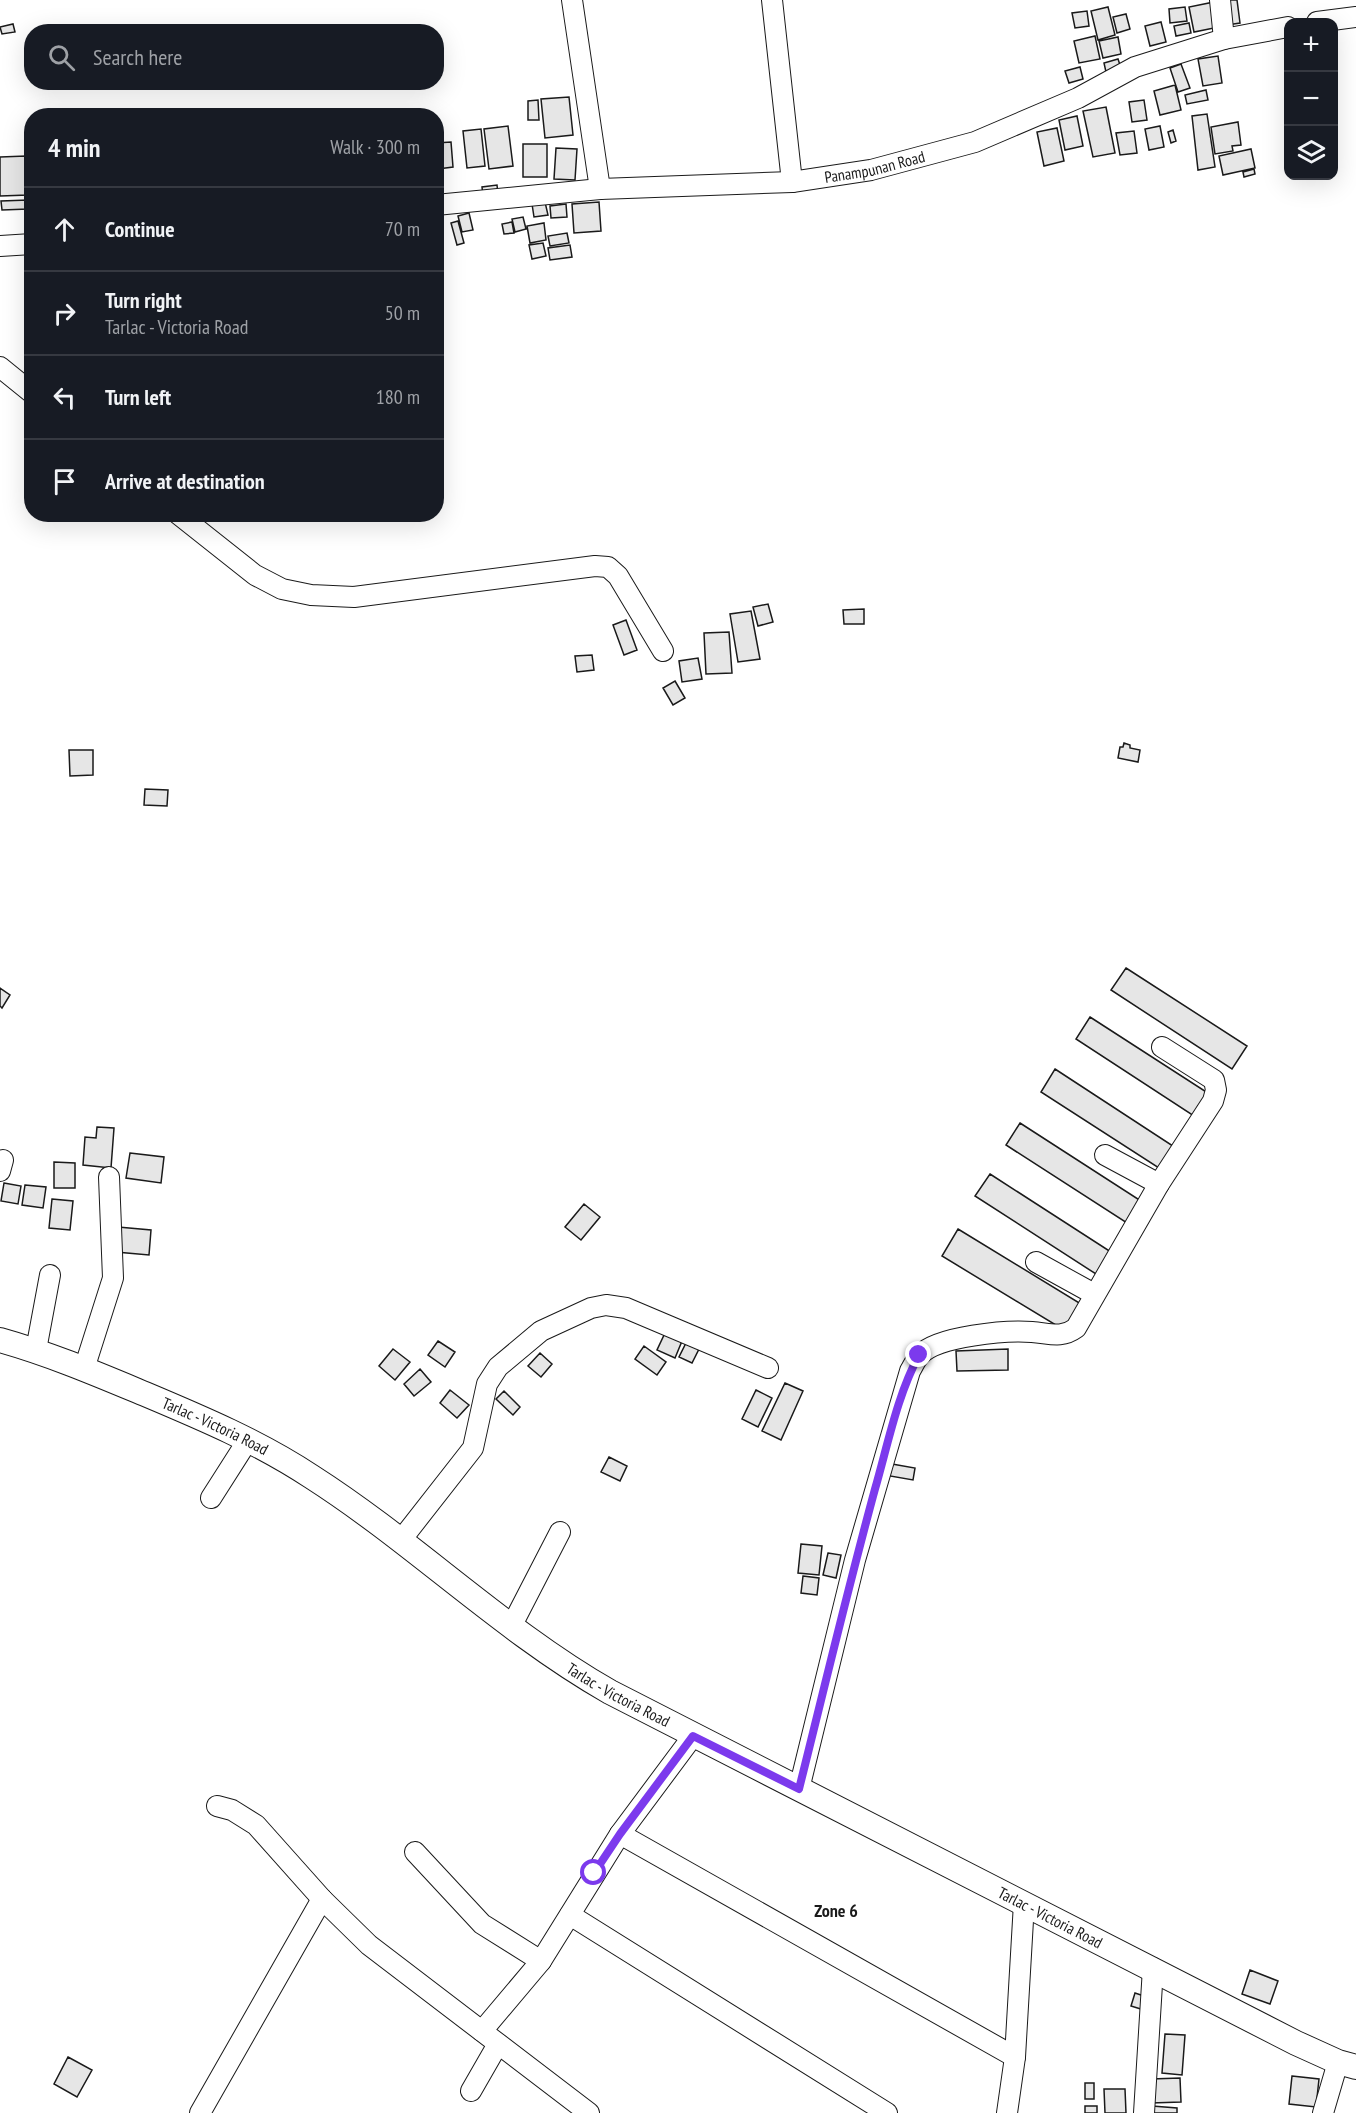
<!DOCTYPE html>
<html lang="en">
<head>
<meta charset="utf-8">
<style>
	body { margin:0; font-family:"PT Sans Narrow",sans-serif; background:#242831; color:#f1f3f6 }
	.controls { position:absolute; right:18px; top:18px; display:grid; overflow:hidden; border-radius:12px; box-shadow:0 6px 24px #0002 }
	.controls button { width:54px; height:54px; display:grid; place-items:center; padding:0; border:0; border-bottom:2px solid #363941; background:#171b24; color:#f1f3f6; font:30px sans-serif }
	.stop { position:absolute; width:18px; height:18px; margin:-14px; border:4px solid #7c3aed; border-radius:50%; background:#fff }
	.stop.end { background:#7c3aed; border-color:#fff; box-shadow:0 2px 6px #0008 }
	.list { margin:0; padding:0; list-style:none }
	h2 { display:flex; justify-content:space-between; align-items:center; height:78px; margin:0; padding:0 24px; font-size:26px }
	h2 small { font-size:20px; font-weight:400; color:#9ea1a6 }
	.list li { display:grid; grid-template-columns:39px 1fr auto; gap:18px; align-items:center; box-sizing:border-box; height:84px; padding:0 24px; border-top:2px solid #363941 }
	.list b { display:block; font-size:22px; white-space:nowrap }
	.list p { margin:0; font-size:20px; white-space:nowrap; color:#9ea1a6 }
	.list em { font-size:20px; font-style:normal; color:#9ea1a6 }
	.icon { flex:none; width:33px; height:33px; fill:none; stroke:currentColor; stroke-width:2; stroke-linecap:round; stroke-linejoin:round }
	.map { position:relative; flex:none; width:1356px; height:2113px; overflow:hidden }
	.search { position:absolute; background:#171b24; box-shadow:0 6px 24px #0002; left:24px; top:24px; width:420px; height:66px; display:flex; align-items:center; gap:15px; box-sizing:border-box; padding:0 21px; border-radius:24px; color:#9ea1a6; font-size:22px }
	.panel { position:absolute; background:#171b24; box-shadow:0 6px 24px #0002; left:24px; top:108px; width:420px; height:414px; border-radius:24px }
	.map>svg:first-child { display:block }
</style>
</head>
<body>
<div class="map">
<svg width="1356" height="2113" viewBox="0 0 1356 2113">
	<rect width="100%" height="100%" fill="#fff"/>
	<path fill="#e6e6e6" stroke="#1a1a1a" stroke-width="1.5" d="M1223 0H1237L1240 23 1227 25Z
		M1214 2 1219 27 1194 32 1189 7Z
		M1108 7 1115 35 1098 40 1091 11Z
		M1185 7 1187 21 1170 23 1169 9Z
		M1087 11 1089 26 1075 28 1072 13Z
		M1126 14 1130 29 1117 33 1113 17Z
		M1161 22 1166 42 1150 46 1145 26Z
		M1189 23 1191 33 1176 36 1174 26Z
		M13 24 15 32 2 34 0 27Z
		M1095 36 1100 59 1079 63 1074 41Z
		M1118 37 1121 54 1103 58 1099 41Z
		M1218 56 1222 83 1203 86 1198 59Z
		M1118 59 1121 68 1106 72 1104 63Z
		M1181 64 1190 88 1178 92 1170 68Z
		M1080 67 1083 79 1069 83 1065 71Z
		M1175 85 1181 110 1160 115 1154 91Z
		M1206 90 1208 100 1187 104 1185 95Z
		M569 97 573 135 545 138 541 99Z
		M538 100 539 120H528V101Z
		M1144 100 1147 120 1132 122 1129 102Z
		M1106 107 1115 153 1093 157 1083 111Z
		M1207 114 1215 167 1198 170 1192 116Z
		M1077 116 1083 146 1065 150 1059 120Z
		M1238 122 1241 145 1232 146 1233 151 1215 154 1211 127Z
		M508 126 513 166 489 169 484 129Z
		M1160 126 1164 147 1149 150 1145 129Z
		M1057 128 1064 161 1044 166 1037 132Z
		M481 129 485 166 467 168 463 131Z
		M1173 130 1176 141 1171 143 1168 132Z
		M1134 131 1137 153 1120 155 1116 133Z
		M451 142 453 167 438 169 436 143Z
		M523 144H547V177H523Z
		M556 148 577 149 575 180 554 179Z
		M1251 149 1255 168 1223 175 1219 156Z
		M26 156 28 195 0 196V157Z
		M1254 169 1255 174 1244 177 1243 172Z
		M497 185 498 194 483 196 482 187Z
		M28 200V209L2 210 1 201Z
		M545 202 548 215 534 217 532 204Z
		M599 202 601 231 574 233 572 204Z
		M566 204 567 217 551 218 550 206Z
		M469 213 473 230 462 232 458 216Z
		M523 217 526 229 515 232 512 219Z
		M458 221 464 243 457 245 451 223Z
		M512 222 514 233 504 234 502 224Z
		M544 223 546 240 530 243 527 226Z
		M567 233 569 243 550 246 548 236Z
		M543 243 546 256 532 259 529 245Z
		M570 245 572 257 550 260 548 248Z
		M768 604 773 622 758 626 753 607Z
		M864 609V624H844L843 610Z
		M751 611 760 659 738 662 730 614Z
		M626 620 637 650 624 655 613 625Z
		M729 632 732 673 706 674 704 633Z
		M592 655 594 670 577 672 575 656Z
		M698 658 702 679 682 682 679 661Z
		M675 681 685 698 673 705 663 688Z
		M1124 743 1130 745V748L1140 750 1138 762 1118 758 1120 747H1123Z
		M69 750H93V775L70 776Z
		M145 789 168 790 167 806 144 805Z
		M1126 968 1247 1046 1232 1069 1111 990Z
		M0 988 10 995 2 1008 0 1006Z
		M1090 1017 1211 1095 1197 1118 1076 1039Z
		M1055 1069 1176 1148 1162 1170 1041 1092Z
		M1020 1123 1141 1201 1127 1223 1006 1145Z
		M97 1127 114 1128 111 1168 83 1165 85 1137 96 1138Z
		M130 1153 164 1157 161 1183 126 1178Z
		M54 1162 75 1163V1188H54Z
		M990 1174 1111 1252 1096 1274 975 1196Z
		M4 1183 21 1186 18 1204 1 1201Z
		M25 1185 46 1187 43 1208 22 1205Z
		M52 1199 73 1201 70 1230 49 1228Z
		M584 1204 600 1217 581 1240 565 1227Z
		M118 1227 151 1230 149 1255 116 1252Z
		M958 1229 1081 1304 1064 1330 942 1256Z
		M665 1333 682 1341 675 1358 657 1350Z
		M438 1341 455 1352 445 1367 428 1355Z
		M686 1343 699 1349 692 1363 679 1357Z
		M644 1346 666 1362 657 1375 635 1359Z
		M393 1349 410 1362 395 1380 379 1366Z
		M1008 1349V1370L957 1371 956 1351Z
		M540 1353 552 1364 541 1377 528 1366Z
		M420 1369 431 1382 414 1396 404 1384Z
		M785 1383 803 1391 781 1440 762 1431Z
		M450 1390 469 1405 457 1418 440 1403Z
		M756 1390 772 1398 758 1427 742 1419Z
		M504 1391 520 1407 513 1415 496 1399Z
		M609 1457 627 1466 620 1481 601 1472Z
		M892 1464 915 1468 913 1480 890 1476Z
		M801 1544 822 1546 819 1575 798 1573Z
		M828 1553 841 1555 836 1578 823 1575Z
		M803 1576 819 1578 817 1595 801 1593Z
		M1250 1970 1278 1981 1270 2004 1242 1994Z
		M1135 1993 1147 1997 1144 2010 1131 2006Z
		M1165 2034 1185 2035 1182 2075 1162 2073Z
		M68 2057 92 2070 77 2097 54 2084Z
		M1292 2076 1319 2079 1316 2107 1289 2104Z
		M1180 2078 1181 2102 1151 2103V2079Z
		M1085 2083H1094V2099H1085Z
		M1104 2089H1125L1126 2113H1105Z
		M1085 2106H1097V2113H1085Z
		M1152 2106 1177 2108V2113H1151Z"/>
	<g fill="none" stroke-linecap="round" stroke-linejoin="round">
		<g stroke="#1a1a1a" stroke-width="22">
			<g id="minor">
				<path d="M572 0 600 189"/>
				<path d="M772 0 792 182"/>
				<path d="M1220 0 1224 39"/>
				<path d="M1317 22 1356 17"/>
				<path id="s1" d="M436 205 600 189 792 182 871 170 975 142 1078 98 1135 67 1224 39 1288 27"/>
				<path d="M0 246 32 244"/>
				<path d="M0 367 32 393"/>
				<path d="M178 514 255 575 282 589 311 595 354 597 595 566 608 567 618 576 663 651"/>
				<path d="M1105 1155 1159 1184"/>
				<path d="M0 1171 3 1160"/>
				<path d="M1036 1262 1094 1294"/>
				<path d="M36 1350 50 1275"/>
				<path d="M84 1369 113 1278 109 1177"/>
				<path d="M211 1498 248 1440"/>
				<path d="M401 1540 473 1448 487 1384 498 1367 541 1331 591 1308 606 1305 626 1308 768 1368"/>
				<path d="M511 1627 560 1532"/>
				<path d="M799 1789 855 1560 910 1371C913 1366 916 1359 920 1355 937 1336 1007 1330 1032 1332 1049 1333 1061 1339 1076 1328L1159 1184 1213 1101 1216 1090 1214 1080 1162 1047"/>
				<path d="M217 1806 232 1810 256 1825 322 1899 369 1945 589 2113"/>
				<path d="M620 1834 1015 2057"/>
				<path d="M415 1852 482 1924 541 1961"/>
				<path d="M570 1915 887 2113"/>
				<path d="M482 2031 541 1961 620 1834 693 1736"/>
				<path d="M471 2091 498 2044"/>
				<path d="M200 2113 322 1899"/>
				<path d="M1007 2113 1015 2057 1024 1903"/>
				<path d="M1144 2113 1153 1968"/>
				<path d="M1323 2113 1338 2062"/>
			</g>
		</g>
		<g stroke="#1a1a1a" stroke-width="26">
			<g id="major">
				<path id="s2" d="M0 1340C50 1354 97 1374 145 1394 202 1418 259 1442 312 1477 415 1543 503 1631 610 1692L1296 2043 1338 2062 1356 2067"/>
			</g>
		</g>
		<use href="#minor" stroke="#fff" stroke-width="20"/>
		<use href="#major" stroke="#fff" stroke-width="24"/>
	</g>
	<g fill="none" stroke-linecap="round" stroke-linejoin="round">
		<path stroke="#7c3aed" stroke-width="8" d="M594 1873 620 1834 693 1736 799 1789C824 1689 848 1588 875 1489 888 1444 897 1396 919 1355"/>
	</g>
	<g text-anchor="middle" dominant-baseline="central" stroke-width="4.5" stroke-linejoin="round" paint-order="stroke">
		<g font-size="16" fill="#1a1a1a" stroke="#fff">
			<text stroke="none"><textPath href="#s1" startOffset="441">Panampunan Road</textPath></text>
			<text stroke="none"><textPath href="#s2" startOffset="232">Tarlac - Victoria Road</textPath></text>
			<text stroke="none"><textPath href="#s2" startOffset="718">Tarlac - Victoria Road</textPath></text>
			<text stroke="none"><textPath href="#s2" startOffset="1204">Tarlac - Victoria Road</textPath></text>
		</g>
		<g font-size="18" font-weight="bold" fill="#1a1a1a" stroke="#fff">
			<text x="836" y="1910">Zone 6</text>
		</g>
	</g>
</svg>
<div class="controls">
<button>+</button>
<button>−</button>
<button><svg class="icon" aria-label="layers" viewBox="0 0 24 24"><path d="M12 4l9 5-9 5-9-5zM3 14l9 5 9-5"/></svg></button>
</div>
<div class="stop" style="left:594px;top:1873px"></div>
<div class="stop end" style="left:919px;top:1355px"></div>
<div class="search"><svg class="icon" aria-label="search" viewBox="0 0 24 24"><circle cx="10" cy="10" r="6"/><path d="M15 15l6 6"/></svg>Search here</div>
<section class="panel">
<h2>4 min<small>Walk · 300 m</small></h2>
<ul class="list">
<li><svg class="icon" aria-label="ahead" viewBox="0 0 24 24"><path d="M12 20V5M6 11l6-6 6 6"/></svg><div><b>Continue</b></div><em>70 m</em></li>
<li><svg class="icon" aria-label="right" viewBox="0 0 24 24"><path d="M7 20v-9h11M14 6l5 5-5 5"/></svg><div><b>Turn right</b><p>Tarlac - Victoria Road</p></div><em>50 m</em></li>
<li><svg class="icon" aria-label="left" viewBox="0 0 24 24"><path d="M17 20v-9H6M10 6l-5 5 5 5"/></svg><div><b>Turn left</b></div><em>180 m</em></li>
<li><svg class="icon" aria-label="arrive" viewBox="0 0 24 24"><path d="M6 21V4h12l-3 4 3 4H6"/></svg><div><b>Arrive at destination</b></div></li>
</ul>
</section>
</div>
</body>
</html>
